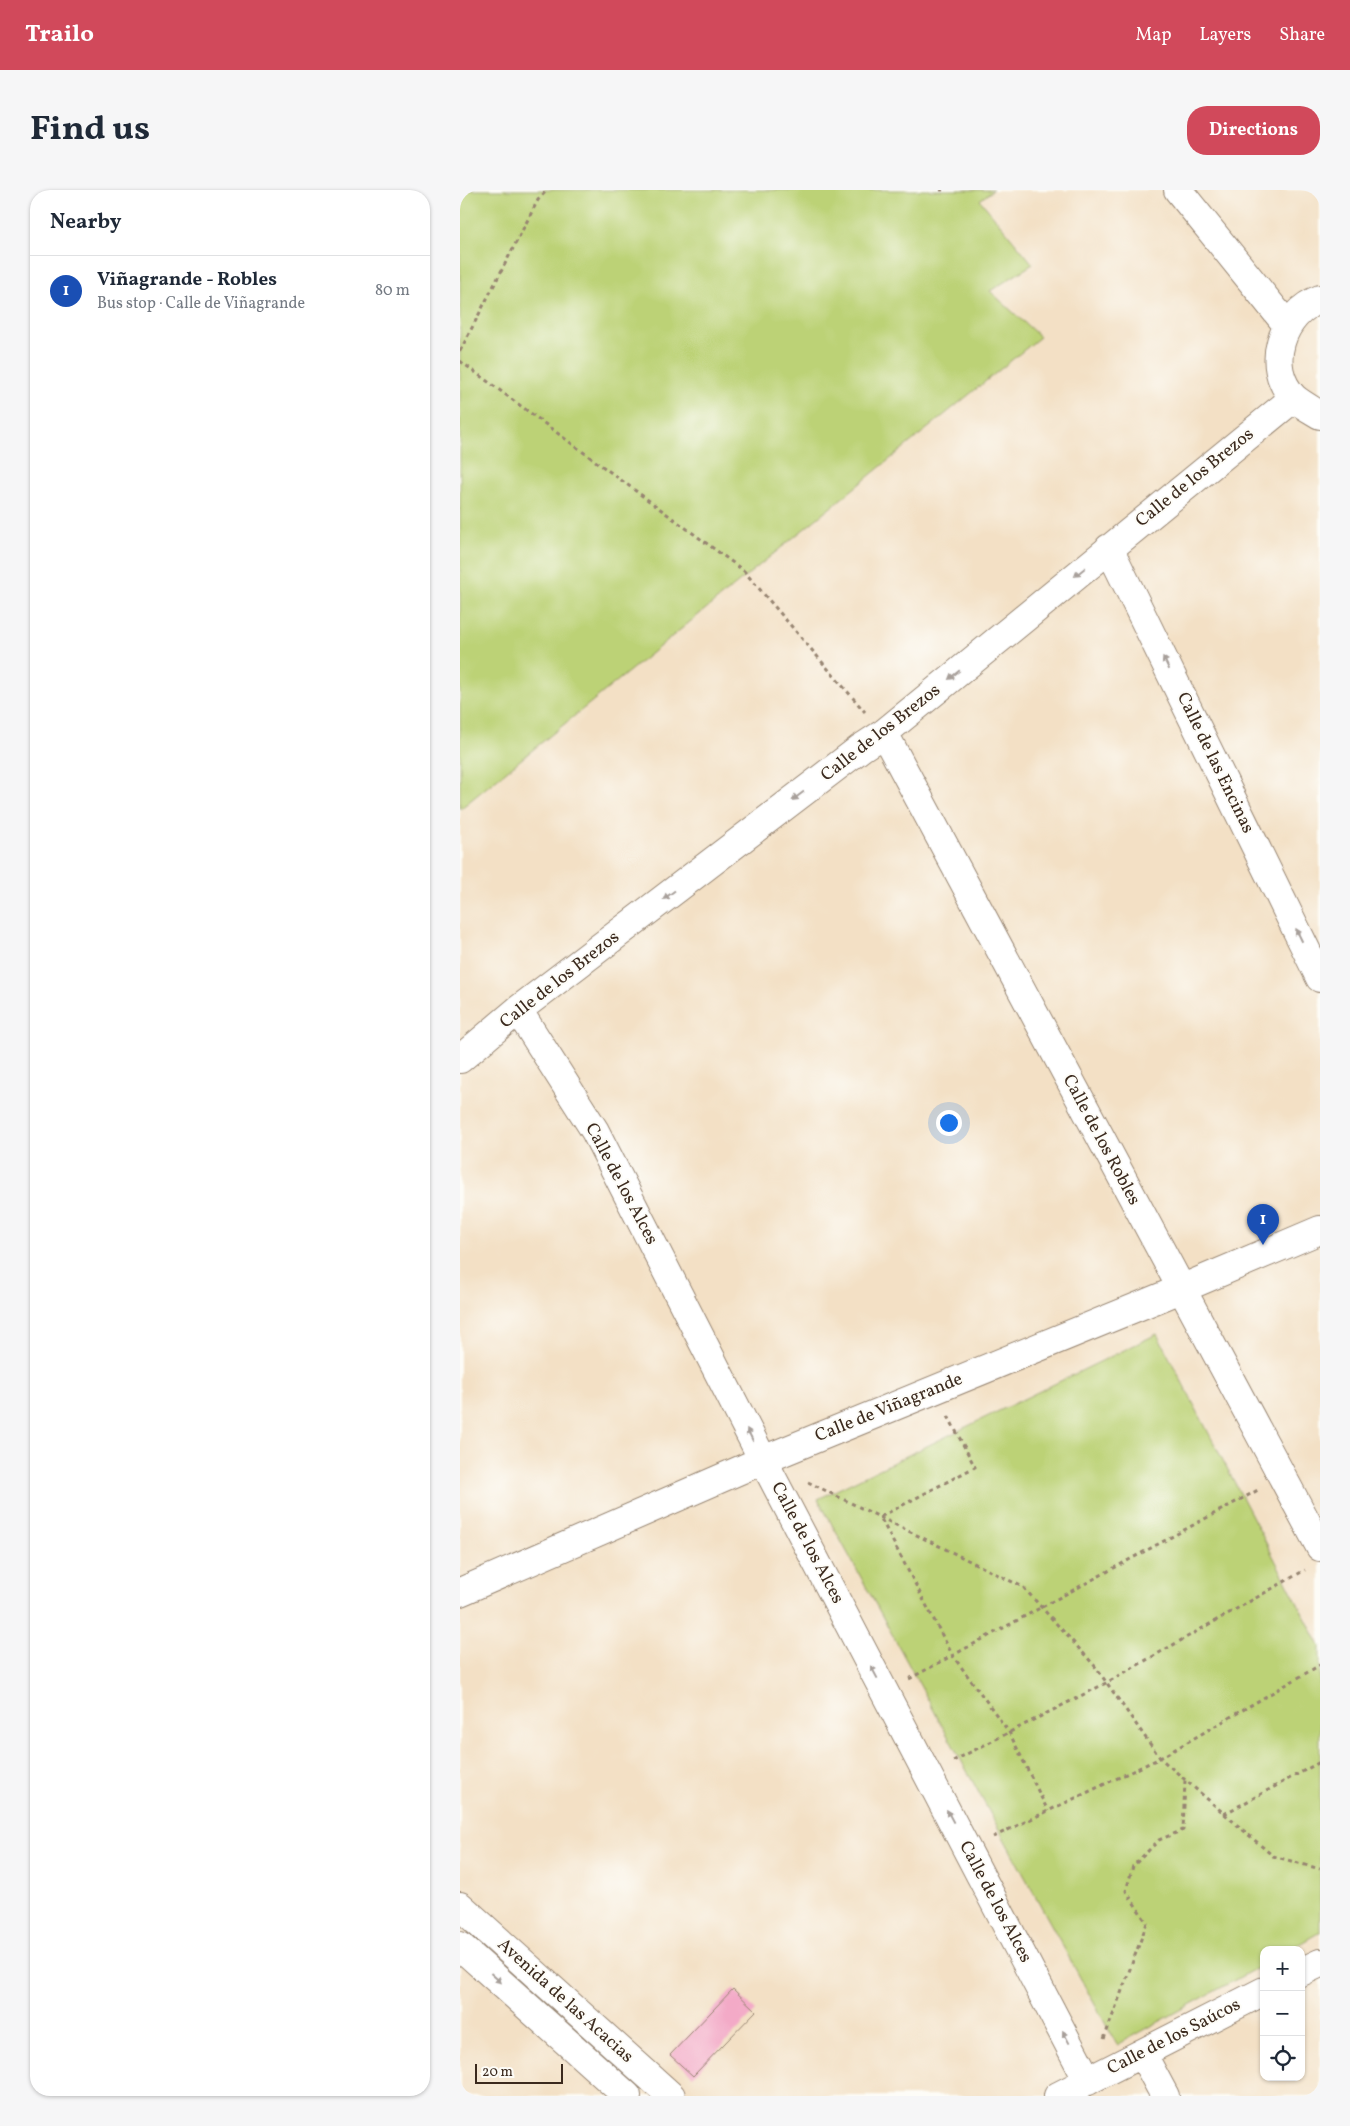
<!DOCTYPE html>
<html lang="en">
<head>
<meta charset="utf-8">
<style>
	body { margin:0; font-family:Vollkorn,serif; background:#f6f6f7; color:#1f2937 }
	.controls { position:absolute; right:15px; bottom:15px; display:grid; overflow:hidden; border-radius:10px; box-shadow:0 1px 4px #0004 }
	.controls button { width:45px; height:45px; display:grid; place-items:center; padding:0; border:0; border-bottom:1px solid #e0e1e3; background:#fff; color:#1f2937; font:25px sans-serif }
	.scale { position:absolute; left:15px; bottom:12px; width:88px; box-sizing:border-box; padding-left:5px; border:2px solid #3b2a1e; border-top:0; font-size:14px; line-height:18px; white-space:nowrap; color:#3b2a1e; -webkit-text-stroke:4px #fdfcf7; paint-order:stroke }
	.you { position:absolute; left:488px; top:932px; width:18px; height:18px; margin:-12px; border:4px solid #fff; border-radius:50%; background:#1a73e8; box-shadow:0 0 0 8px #1a73e833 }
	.badge { display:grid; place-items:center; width:32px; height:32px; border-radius:50%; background:#d1495b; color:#fff; font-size:16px; font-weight:700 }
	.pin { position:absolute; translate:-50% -41px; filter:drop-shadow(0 1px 2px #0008) }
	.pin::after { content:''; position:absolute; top:26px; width:18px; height:15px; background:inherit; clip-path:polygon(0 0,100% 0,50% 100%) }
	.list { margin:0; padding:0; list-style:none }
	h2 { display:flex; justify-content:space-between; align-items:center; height:65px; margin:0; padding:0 20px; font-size:21px }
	h2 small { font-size:16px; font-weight:400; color:#747a83 }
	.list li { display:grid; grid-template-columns:32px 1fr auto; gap:15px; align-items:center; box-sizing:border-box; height:70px; padding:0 20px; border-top:1px solid #e0e1e3 }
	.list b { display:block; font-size:19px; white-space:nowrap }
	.list p { margin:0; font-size:16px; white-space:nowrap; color:#747a83 }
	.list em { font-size:16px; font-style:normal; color:#747a83 }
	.icon { flex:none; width:28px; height:28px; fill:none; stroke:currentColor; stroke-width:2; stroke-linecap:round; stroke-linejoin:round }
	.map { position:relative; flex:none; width:860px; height:1906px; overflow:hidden; border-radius:20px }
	header { display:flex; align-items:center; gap:30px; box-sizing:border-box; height:70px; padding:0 25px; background:#d1495b; color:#fff }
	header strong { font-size:24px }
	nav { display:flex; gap:28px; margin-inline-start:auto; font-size:18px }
	.intro { display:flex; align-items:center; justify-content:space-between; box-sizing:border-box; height:120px; padding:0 30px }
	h1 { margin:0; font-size:35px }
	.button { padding:12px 22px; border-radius:20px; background:#d1495b; color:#fff; font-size:18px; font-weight:700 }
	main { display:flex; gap:30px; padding:0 30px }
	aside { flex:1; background:#fff; border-radius:20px; box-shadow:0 1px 4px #0004 }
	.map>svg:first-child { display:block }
</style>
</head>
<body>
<header>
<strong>Trailo</strong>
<nav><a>Map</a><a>Layers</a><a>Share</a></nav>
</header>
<div class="intro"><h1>Find us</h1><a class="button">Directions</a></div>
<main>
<aside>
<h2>Nearby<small></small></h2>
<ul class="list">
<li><span class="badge" style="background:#1a4fb4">1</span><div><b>Viñagrande - Robles</b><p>Bus stop · Calle de Viñagrande</p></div><em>80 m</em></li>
</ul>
</aside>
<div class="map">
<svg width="860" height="1906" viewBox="0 0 860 1906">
	<rect width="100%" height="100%" fill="#fdfcf7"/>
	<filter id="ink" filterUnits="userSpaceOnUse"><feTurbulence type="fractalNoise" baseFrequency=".02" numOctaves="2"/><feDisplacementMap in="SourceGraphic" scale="10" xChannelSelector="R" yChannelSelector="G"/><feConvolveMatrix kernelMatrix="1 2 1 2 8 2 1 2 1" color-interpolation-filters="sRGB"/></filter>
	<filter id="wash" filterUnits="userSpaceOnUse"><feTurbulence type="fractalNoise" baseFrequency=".0096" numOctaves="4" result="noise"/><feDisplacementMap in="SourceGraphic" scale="20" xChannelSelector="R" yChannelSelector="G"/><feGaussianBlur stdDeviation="1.12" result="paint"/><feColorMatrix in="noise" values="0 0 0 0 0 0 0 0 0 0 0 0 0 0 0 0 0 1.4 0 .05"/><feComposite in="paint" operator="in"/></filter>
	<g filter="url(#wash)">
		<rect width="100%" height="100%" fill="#f3e0c5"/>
		<path fill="#bcd276" stroke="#7c7e4a" d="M0 0H533L520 10 573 74 530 101 580 147 0 619Z
			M697 1144 860 1456V1742L829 1760H804V1774L657 1855 358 1309Z"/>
		<g id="blocks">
			<path fill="#f3aac7" d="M273 1799 296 1821 233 1886 210 1865Z"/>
		</g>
	</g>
	<g filter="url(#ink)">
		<use href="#blocks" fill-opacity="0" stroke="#978572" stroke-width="1"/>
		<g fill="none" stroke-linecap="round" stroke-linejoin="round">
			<g stroke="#978572" stroke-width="30">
				<path id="minor" d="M718 0 827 135
					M860 109C822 123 803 176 834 208 841 214 852 220 860 225
					M649 358 860 788
					M424 543 860 1357
					M58 820 135 941 303 1270 628 1891
					M0 869 58 820 401 558 424 543 834 208
					M0 1402 303 1270 721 1099 860 1040
					M0 1716 211 1906
					M0 1756 167 1906
					M841 1782 860 1773
					M682 1863 705 1906
					M598 1906 804 1801"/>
			</g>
			<path stroke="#978572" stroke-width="3" stroke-dasharray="4 4" stroke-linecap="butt" d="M480 0H483
				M0 161 78 10 87 0
				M0 171 284 381 405 522
				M488 1226 515 1277 420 1327 493 1466 549 1542 588 1621
				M348 1292 563 1397 634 1475 700 1568 813 1666 860 1679
				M449 1489 798 1300
				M493 1571 646 1493 845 1380
				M764 1624 860 1572
				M533 1647 700 1568 860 1475
				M644 1849 687 1733 666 1701 673 1676 699 1650 723 1640 725 1590"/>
			<use href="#minor" stroke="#fff" stroke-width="28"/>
		</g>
		<defs><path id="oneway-solid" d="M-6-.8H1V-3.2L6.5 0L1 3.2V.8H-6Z" transform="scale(1.25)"/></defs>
		<g fill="#a79f9a">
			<use href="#oneway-solid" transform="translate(620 382) rotate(141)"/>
			<use href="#oneway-solid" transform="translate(706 473) rotate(-116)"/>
			<use href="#oneway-solid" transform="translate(494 485) rotate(141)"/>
			<use href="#oneway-solid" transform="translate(338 606) rotate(143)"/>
			<use href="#oneway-solid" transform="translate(209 705) rotate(143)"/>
			<use href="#oneway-solid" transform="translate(839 745) rotate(-116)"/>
			<use href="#oneway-solid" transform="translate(290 1245) rotate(-117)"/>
			<use href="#oneway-solid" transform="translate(414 1482) rotate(-118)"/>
			<use href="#oneway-solid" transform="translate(490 1626) rotate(-118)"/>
			<use href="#oneway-solid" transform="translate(36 1788) rotate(42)"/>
			<use href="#oneway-solid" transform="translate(606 1847) rotate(-118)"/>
		</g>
	</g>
	<g text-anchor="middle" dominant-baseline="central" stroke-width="4" stroke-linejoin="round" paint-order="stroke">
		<g font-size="18" fill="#3b2a1e" stroke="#fdfcf7">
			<text transform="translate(735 288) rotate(-39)">Calle de los Brezos</text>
			<text transform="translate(421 543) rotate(-38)">Calle de los Brezos</text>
			<text transform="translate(755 573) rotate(64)">Calle de las Encinas</text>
			<text transform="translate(100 790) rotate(-38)">Calle de los Brezos</text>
			<text transform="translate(641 950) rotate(62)">Calle de los Robles</text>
			<text transform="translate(161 994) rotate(62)">Calle de los Alces</text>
			<text transform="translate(429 1218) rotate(-22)">Calle de Viñagrande</text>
			<text transform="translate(347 1353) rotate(62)">Calle de los Alces</text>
			<text transform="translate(535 1712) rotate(62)">Calle de los Alces</text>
			<text transform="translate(105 1811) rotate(42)">Avenida de las Acacias</text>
			<text transform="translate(714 1847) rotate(-27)">Calle de los Saúcos</text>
		</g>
	</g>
</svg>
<div class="controls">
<button>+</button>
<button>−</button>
<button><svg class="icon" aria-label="locate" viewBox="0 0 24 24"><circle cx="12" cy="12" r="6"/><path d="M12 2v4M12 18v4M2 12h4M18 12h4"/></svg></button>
</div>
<div class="scale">20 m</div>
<div class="you"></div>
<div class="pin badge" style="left:803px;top:1055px;background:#1a4fb4">1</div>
</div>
</main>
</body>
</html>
